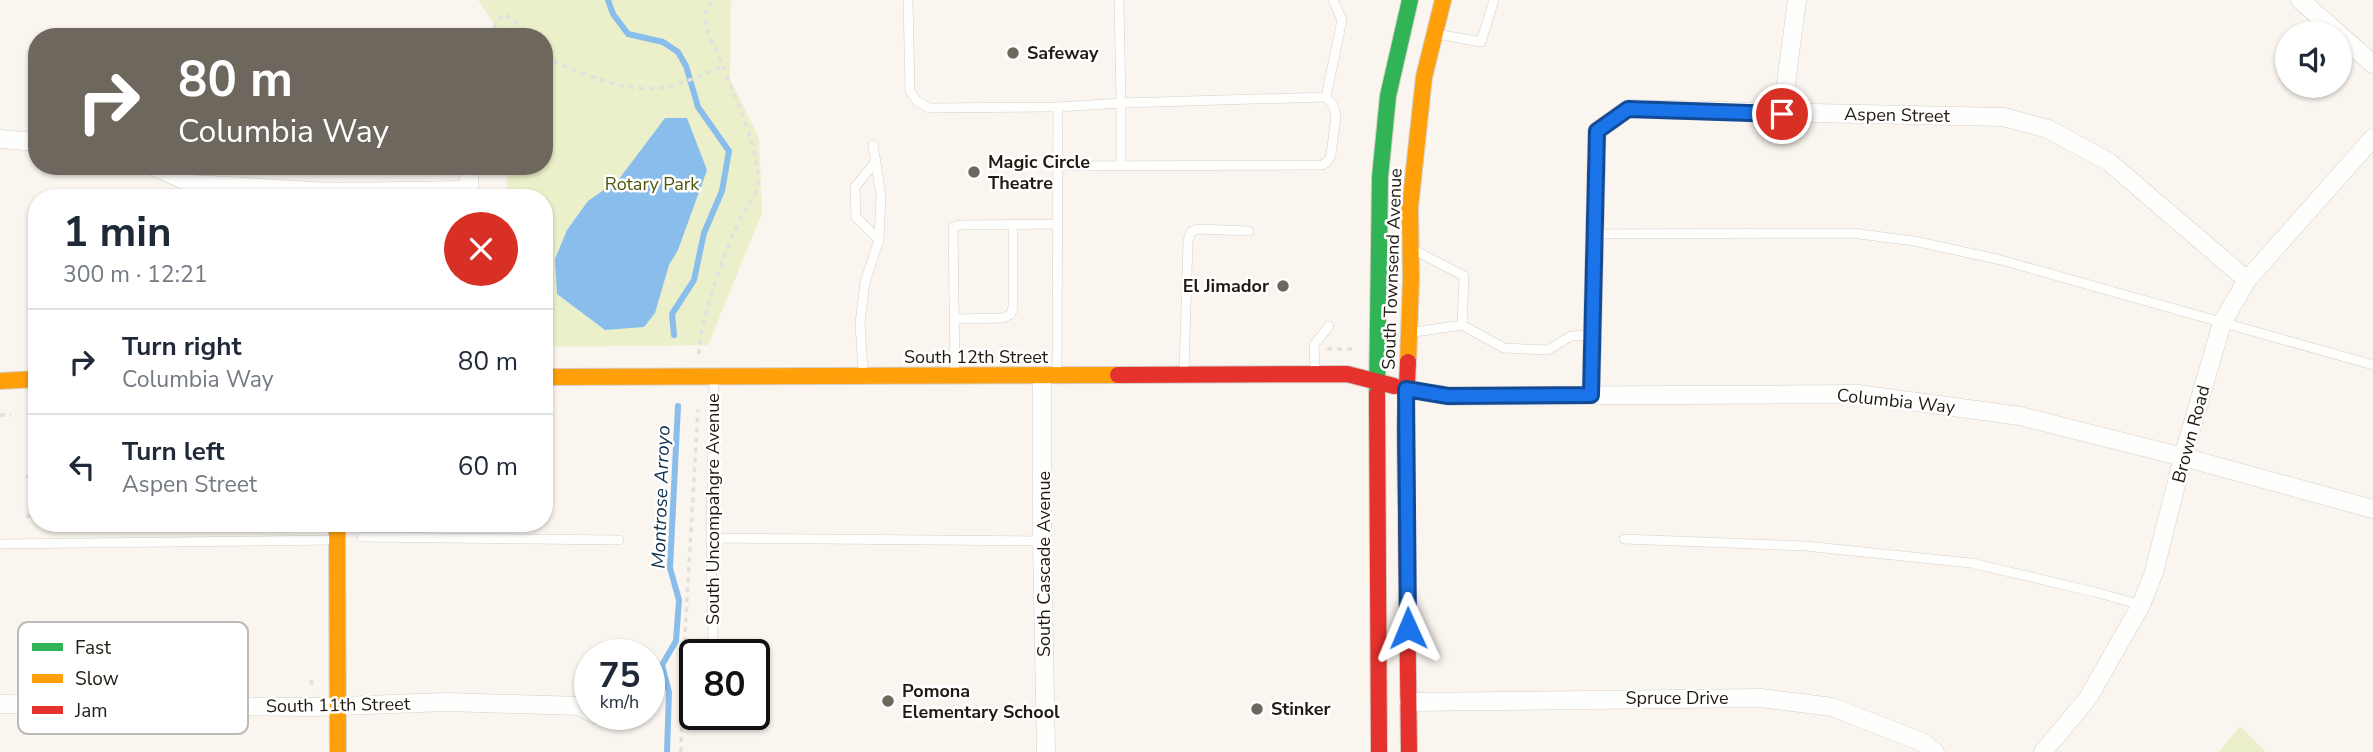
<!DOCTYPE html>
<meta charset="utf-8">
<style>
:root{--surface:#fff;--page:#f6f6f7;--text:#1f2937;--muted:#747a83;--line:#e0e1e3}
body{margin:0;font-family:"Nunito Sans",sans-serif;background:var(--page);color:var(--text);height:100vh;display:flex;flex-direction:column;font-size:26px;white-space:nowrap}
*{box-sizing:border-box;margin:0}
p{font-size:23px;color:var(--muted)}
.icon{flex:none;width:38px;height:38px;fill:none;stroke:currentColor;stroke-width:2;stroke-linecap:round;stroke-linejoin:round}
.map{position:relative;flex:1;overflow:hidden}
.panel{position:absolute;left:28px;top:189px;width:525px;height:343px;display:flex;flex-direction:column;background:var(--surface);border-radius:28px;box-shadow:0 2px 5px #0004}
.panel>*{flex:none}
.top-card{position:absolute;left:28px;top:28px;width:525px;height:147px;border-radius:28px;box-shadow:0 2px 5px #0004;background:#6d675e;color:#fff;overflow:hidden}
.buttons{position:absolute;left:2275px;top:21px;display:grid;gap:14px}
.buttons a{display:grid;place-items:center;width:77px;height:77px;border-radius:50%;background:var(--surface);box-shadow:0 2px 5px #0004;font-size:35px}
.speed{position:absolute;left:574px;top:639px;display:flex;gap:14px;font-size:35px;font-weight:700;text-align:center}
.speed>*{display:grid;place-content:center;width:91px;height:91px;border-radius:50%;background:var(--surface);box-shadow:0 2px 5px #0004;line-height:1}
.speed small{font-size:18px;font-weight:400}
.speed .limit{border:4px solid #111;border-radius:10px;background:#fff;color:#111}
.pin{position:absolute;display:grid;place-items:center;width:60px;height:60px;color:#fff;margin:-30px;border:4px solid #fff;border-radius:50%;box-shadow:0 2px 7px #0007}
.me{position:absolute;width:77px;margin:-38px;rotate:359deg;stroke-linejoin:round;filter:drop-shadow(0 0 5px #0008)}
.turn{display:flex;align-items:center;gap:24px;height:147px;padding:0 35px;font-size:32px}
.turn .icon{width:91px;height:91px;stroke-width:2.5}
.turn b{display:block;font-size:49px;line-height:60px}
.round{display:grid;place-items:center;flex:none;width:74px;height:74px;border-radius:37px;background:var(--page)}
.headline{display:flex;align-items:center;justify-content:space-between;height:119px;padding:0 35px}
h1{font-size:42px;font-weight:700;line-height:52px}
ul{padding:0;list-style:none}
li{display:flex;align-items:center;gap:21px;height:105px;padding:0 35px;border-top:2px solid var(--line)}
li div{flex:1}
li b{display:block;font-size:26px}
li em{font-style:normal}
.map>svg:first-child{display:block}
.green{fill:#ecf0ca}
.water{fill:#89beec}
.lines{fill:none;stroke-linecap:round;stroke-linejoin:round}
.stream{stroke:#89beec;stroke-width:6}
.lane-casing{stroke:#d5cfc8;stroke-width:10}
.street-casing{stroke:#d5cfc8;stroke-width:19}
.fast-casing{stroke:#d5cfc8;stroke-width:18}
.slow-casing{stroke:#d5cfc8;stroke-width:18}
.jam-casing{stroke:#d5cfc8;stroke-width:18}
.path{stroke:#e2e1df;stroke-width:3.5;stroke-dasharray:5 5;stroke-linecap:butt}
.lane{stroke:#fefefd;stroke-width:9}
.street{stroke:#fefefd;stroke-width:18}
.fast{stroke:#30b455;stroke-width:16}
.slow{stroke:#ff9f0a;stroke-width:16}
.jam{stroke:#e5322d;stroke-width:16}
.route-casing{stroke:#114b97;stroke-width:18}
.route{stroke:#1a73e8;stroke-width:12}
.poi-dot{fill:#6d675e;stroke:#fff;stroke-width:2.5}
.labels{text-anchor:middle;stroke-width:5;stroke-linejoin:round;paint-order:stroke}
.poi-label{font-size:18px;font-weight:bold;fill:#211a10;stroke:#fff;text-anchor:start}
.street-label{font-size:18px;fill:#211a10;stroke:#fff}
.park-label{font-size:18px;fill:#4d5607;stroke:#fff}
.water-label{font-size:19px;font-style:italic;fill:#10314d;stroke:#fff}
.key{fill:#fff;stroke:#bcbab7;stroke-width:2}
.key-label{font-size:19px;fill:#211a10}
</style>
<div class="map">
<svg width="2373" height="752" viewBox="0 0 2373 752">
<rect width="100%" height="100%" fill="#faf5ef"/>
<g class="green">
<path d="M 478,0 L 731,0 L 730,79 L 759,138 L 762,213 L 708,345 L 544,347 L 544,198 L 507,198 L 507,166 L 544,166 L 544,37 L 503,37 Z"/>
<path d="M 2240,726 L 2265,751 L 2264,752 L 2219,752 Z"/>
</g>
<path class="water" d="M 665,118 L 687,118 L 707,170 L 678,250 L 669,265 L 655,313 L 644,327 L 605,330 L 557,294 L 555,259 L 567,230 L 588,201 L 619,179 Z"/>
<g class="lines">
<g class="stream">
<path d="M 608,0 L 613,14 L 628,34 L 663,42 L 678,52 L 686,66 L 698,107 L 729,151 L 722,191 L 704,233 L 694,280 L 672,314 L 674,335"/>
<path d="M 667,752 L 669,692 L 662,665 L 676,641 L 679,600 L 670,568 L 678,406"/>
</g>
<g class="lane-casing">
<g id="lane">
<path d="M 908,0 L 910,91 L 917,101 L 929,108 L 1058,107 L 1121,103 L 1121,165"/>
<path d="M 1119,0 L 1121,103 L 1326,97 L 1342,20 L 1333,0"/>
<path d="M 1442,35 L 1481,42 L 1494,0"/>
<path d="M 876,161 L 855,187 L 856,217 L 879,240"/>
<path d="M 1058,166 L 1322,165 L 1328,161 L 1331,155 L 1336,116 L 1333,105 L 1326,97"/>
<path d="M 1595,234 L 1852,233 L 1914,241 L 2001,260 L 2373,365"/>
<path d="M 955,319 L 1003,318 L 1011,314 L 1013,307 L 1013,226"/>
<path d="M 1462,325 L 1504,348 L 1548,350 L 1571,336 L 1594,335"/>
<path d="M 1415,332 L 1462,325 L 1464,276 L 1416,251"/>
<path d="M 1184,371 L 1188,241 L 1191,232 L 1197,229 L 1249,231"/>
<path d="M 1315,371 L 1314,345 L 1329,326"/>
<path d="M 863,372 L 860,323 L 865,282 L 879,240 L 881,196 L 873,145"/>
<path d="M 955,372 L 953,227 L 960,225 L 1058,224"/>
<path d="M 1057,374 L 1058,107"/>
<path d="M 362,537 L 619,540"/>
<path d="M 711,538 L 1042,541"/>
<path d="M 1624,539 L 1805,546 L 1971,563 L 2095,592 L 2141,605"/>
<path d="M 0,544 L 336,540"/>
<path d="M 713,642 L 711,538 L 714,379"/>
</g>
</g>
<g class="street-casing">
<g id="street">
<path d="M 2300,0 L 2338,33"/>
<path d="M 2340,35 L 2373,64"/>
<path d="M 1782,114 L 1797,0"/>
<path d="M 0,139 L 37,142"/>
<path d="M 153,166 L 193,184 L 332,192 L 469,190 L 469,198"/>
<path d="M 469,190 L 469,166"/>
<path d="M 1042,376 L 1042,541 L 1046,752"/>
<path d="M 1406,389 L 1448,396 L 1858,394 L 2020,416 L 2183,457 L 2373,509"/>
<path d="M 1591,395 L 1597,131 L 1628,109 L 2004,117 L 2048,129 L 2109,162 L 2247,280"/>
<path d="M 1408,702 L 1761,698 L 1832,707 L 1922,742 L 1935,752"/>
<path d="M 0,704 L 314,707 L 446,702 L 580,706 L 590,712"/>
<path d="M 594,714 L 624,715"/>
<path d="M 2043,752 L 2088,698 L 2141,605 L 2154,572 L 2183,457 L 2222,323 L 2247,280 L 2373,138"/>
</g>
</g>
<g class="fast-casing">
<path id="fast" d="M 1377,395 L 1380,177 L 1388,96 L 1410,0"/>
</g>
<g class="slow-casing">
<g id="slow">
<path d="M 1408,362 L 1411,280 L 1410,207 L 1424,77 L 1443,0"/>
<path d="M 544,377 L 1118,375"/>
<path d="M 0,381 L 37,379"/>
<path d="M 337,523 L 338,752"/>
</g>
</g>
<g class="jam-casing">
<g id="jam">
<path d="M 1408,362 L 1405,428 L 1409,752"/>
<path d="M 1118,375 L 1347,374 L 1394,386"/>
<path d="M 1377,395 L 1379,752"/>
</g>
</g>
<g class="path">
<path d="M 490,37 L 497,21 L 505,14 L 521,26 L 526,37"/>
<path d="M 544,58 C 583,72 628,97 671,86 C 688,82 705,73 722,66"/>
<path d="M 1327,349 L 1354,349"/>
<path d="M 699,354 C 699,321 725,250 740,220 C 746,207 757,196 758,181 C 759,142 722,66 706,28 L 705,14 L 712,0"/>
<path d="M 0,415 L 11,415"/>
<path d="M 26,477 L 37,476"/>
<path d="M 26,516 L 37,516"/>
<path d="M 311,680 L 313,690"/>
<path d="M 681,752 L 682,686 L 698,410"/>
</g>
<use href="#lane" class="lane"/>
<use href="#street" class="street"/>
<use href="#fast" class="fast"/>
<use href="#slow" class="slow"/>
<use href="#jam" class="jam"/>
</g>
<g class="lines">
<g class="route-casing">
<path id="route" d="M 1408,628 L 1406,389 L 1448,396 L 1591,395 L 1597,131 L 1628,109 L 1782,114"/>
</g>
<use href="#route" class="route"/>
</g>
<g class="poi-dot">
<circle cx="1013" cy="53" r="7"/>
<circle cx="974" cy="172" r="7"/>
<circle cx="1283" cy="286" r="7"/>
<circle cx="888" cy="701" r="7"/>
<circle cx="1257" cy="709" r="7"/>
</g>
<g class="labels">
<g class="poi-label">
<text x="1027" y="59">Safeway</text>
<text x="988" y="168">Magic Circle<tspan x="988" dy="21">Theatre</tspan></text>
<text x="1269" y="292" text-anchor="end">El Jimador</text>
<text x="902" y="697">Pomona<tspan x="902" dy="21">Elementary School</tspan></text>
<text x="1271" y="715">Stinker</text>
</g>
<g class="street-label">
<text transform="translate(1897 115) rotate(1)" y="6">Aspen Street</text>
<text transform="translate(1392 269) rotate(-88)" y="6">South Townsend Avenue</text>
<text x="976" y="363">South 12th Street</text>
<text transform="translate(1896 401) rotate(6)" y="6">Columbia Way</text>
<text transform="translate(2191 434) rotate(-75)" y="6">Brown Road</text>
<text transform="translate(713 509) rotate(-90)" y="6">South Uncompahgre Avenue</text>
<text transform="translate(1044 564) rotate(-90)" y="6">South Cascade Avenue</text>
<text x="1677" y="704">Spruce Drive</text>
<text transform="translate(338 705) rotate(-1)" y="6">South 11th Street</text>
</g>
<g class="park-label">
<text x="652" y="190">Rotary Park</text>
</g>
<g class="water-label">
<text transform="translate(660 497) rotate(-88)" y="7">Montrose Arroyo</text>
</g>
</g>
<rect x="18" y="622" width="230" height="112" rx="10" class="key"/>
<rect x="32" y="643" width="31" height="8" fill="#30b455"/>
<rect x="32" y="674" width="31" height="9" fill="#ff9f0a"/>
<rect x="32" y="706" width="31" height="8" fill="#e5322d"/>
<g class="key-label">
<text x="75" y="654">Fast</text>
<text x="75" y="685">Slow</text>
<text x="75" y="717">Jam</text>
</g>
</svg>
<div class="buttons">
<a><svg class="icon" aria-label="sound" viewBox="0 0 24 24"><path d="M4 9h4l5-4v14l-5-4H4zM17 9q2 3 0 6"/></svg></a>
</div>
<div class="speed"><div>75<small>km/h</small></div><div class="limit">80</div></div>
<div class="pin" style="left:1782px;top:114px;background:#d93025"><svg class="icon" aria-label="arrive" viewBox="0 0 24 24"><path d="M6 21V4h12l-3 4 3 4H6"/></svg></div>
<svg class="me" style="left:1408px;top:628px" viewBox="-20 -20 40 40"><path d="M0-17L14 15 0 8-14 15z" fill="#1a73e8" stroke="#fff" stroke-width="4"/></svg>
<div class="top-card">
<div class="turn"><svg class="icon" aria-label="right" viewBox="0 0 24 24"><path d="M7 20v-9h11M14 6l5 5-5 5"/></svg><div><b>80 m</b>Columbia Way</div></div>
</div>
<section class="panel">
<div class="headline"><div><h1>1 min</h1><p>300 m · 12:21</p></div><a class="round" style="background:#d93025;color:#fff"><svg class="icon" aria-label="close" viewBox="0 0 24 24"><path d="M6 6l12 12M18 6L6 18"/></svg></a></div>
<ul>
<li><svg class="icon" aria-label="right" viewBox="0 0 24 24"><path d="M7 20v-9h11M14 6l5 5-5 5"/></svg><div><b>Turn right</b><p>Columbia Way</p></div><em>80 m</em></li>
<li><svg class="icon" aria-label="left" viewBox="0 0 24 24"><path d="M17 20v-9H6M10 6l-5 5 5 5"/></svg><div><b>Turn left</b><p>Aspen Street</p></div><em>60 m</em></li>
</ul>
</section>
</div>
